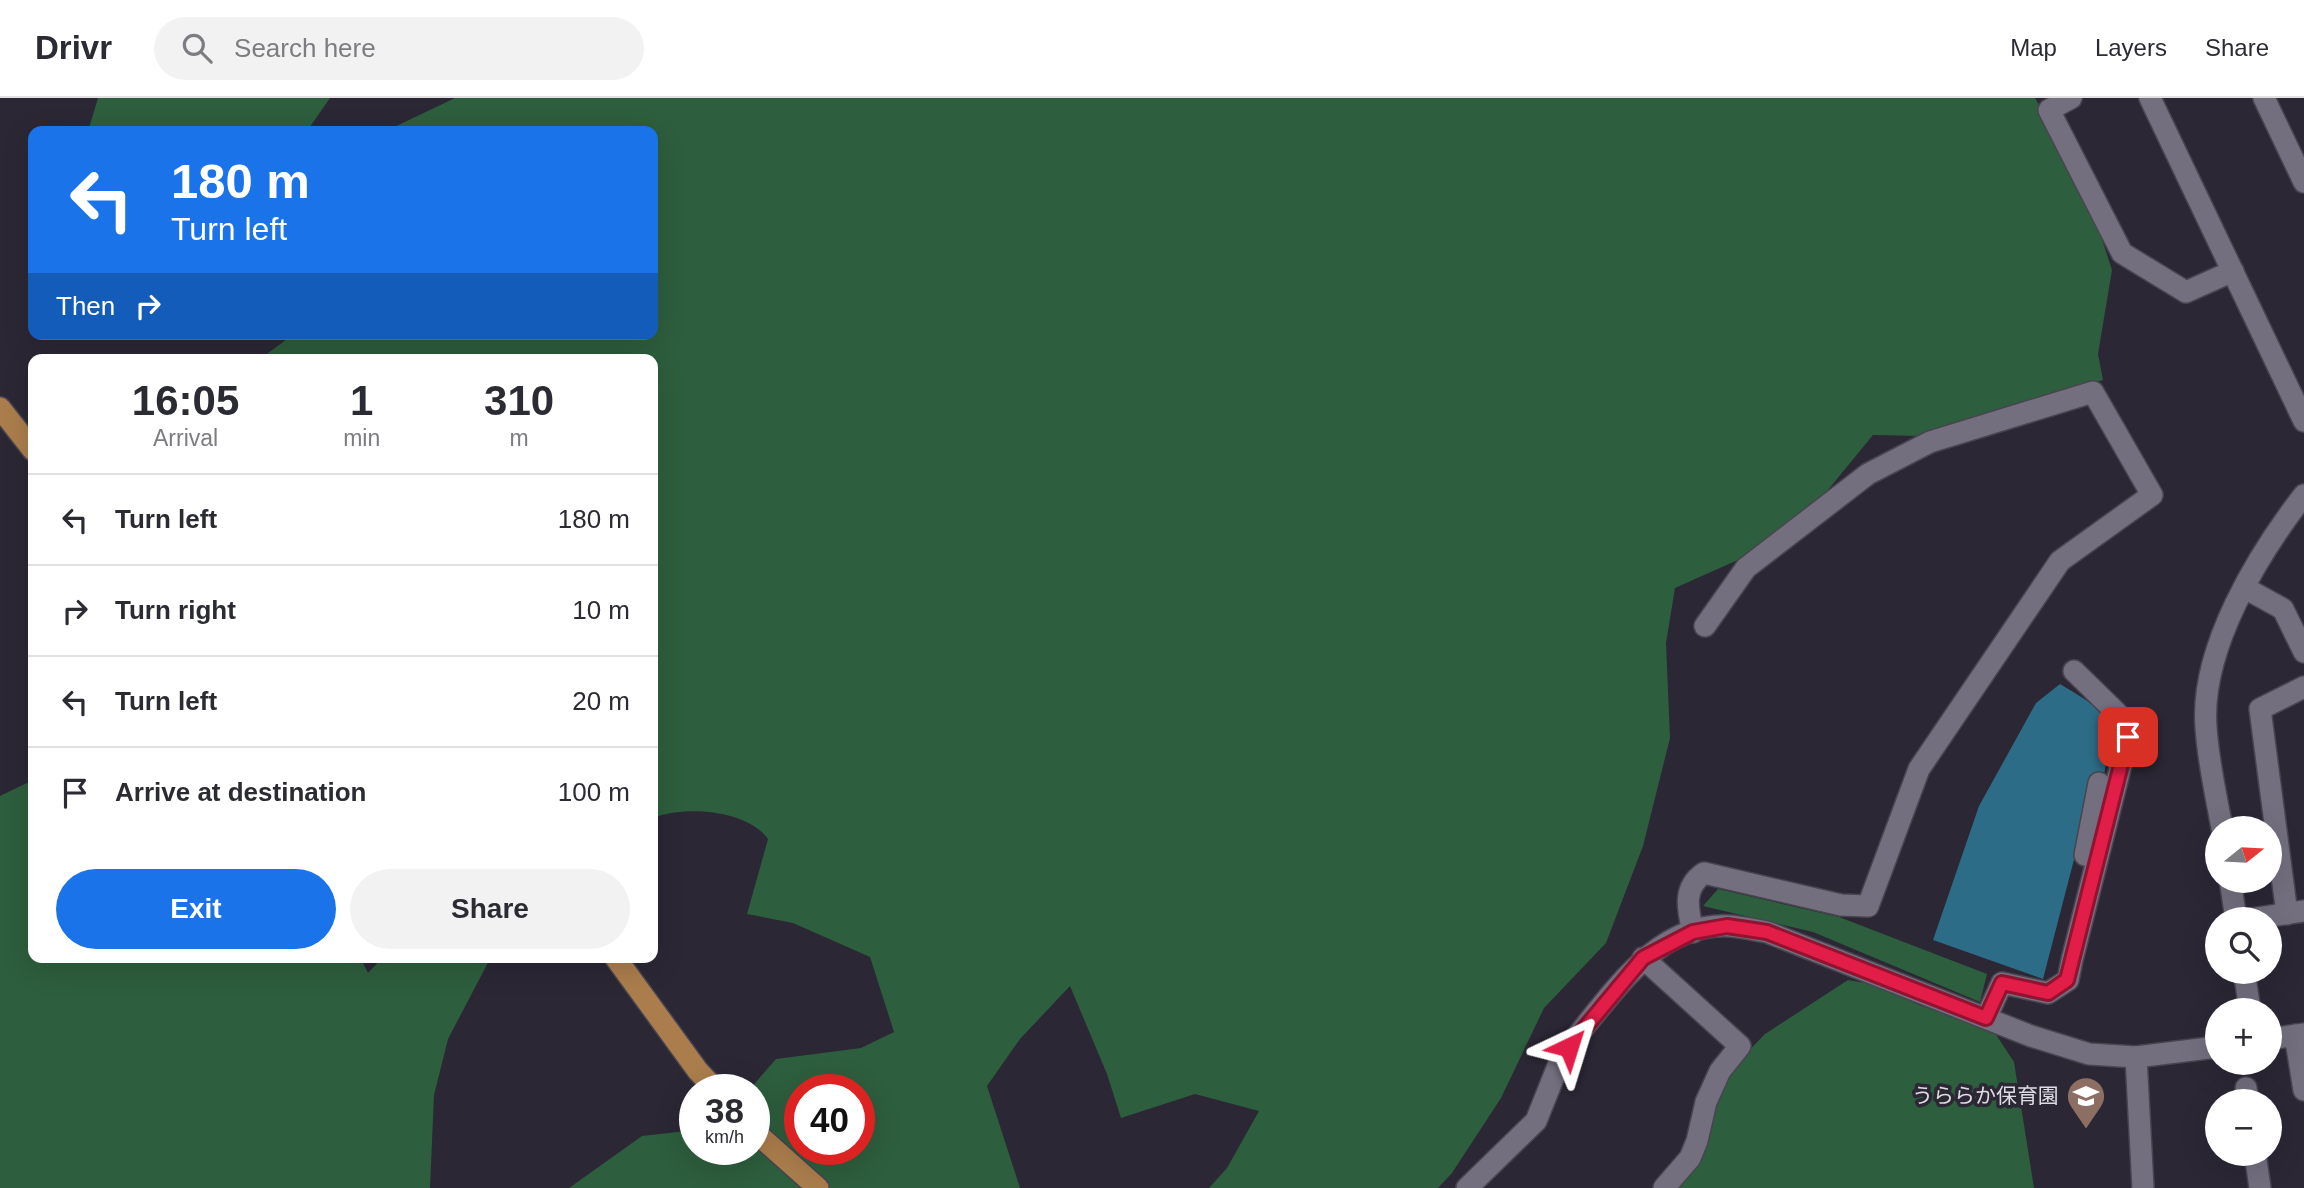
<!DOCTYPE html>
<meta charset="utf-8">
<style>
:root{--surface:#fff;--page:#f2f2f3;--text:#2b2b33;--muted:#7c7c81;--line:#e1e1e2;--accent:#1a73e8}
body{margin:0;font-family:Helvetica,"Noto Sans JP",sans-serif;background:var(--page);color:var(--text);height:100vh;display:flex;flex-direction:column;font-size:26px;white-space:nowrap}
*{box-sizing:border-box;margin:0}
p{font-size:23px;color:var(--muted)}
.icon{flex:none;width:38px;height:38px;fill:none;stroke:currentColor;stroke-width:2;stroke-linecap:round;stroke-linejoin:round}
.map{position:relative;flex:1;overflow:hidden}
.sheet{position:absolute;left:28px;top:256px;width:630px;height:609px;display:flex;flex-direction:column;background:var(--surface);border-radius:14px;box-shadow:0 7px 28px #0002}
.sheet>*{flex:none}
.hud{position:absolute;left:28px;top:28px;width:630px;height:214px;border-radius:14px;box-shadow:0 7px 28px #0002;background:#1a73e8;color:#fff;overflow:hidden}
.needle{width:46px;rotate:72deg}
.controls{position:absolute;left:2205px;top:718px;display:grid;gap:14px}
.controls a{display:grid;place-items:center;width:77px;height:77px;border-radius:50%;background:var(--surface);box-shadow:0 7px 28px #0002;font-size:35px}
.speed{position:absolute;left:679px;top:976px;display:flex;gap:14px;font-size:35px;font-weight:700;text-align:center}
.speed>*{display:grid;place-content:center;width:91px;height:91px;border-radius:50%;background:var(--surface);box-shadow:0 7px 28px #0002;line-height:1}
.speed small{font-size:18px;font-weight:400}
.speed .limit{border:10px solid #d22;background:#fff;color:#111}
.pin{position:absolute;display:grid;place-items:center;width:60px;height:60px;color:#fff;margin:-30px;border-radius:14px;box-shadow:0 4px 10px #0006}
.me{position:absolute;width:77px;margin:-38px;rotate:41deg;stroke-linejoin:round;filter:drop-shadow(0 0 5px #0008)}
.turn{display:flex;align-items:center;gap:24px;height:147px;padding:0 28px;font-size:32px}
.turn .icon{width:91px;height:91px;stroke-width:2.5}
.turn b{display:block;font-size:49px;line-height:60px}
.then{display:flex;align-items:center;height:66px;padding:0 28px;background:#0003;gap:14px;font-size:26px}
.eta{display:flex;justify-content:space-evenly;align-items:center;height:119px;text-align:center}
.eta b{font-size:42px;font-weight:600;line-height:49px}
.button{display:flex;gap:14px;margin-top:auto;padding:14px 28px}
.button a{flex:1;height:80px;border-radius:42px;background:var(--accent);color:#fff;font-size:28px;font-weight:600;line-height:80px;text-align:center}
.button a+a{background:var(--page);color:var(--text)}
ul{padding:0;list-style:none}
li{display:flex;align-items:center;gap:21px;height:91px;padding:0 28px;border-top:2px solid var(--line)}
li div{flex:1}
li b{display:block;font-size:26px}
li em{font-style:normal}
header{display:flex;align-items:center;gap:42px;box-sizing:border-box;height:98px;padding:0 35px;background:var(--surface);border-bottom:2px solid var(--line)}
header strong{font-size:33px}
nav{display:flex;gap:38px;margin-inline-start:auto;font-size:24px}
.search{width:490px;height:63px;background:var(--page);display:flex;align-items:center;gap:18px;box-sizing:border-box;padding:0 24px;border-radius:38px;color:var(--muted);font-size:26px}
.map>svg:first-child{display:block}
.forest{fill:#2d5e3d;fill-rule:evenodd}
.water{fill:#2d6c86}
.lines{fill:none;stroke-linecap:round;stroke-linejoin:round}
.minor-casing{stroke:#484550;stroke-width:24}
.major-casing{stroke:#484550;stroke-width:24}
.minor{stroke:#736f7f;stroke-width:21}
.major{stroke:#ab7d4c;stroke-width:21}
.route-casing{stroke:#92132f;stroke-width:18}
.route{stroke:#e11d48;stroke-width:12}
.labels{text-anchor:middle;stroke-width:7;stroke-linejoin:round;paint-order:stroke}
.poi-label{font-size:21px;fill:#dddbe4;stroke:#2b2735;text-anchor:end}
</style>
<header>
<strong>Drivr</strong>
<div class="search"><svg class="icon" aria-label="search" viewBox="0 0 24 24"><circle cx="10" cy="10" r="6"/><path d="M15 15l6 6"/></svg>Search here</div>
<nav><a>Map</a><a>Layers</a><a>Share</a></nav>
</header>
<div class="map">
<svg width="2304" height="1090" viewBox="0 0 2304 1090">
<rect width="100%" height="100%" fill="#2b2735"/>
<g class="forest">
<path d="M 98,0 L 330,0 L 307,33 L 88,33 Z"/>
<path d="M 455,0 L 2035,0 L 2081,77 L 2112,172 L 2098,256 L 2103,282 L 1920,338 L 1873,337 L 1823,398 L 1749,457 L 1675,490 L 1666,545 L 1670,640 L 1643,748 L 1606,845 L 1544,910 L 1501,1000 L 1452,1075 L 1438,1090 L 1209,1090 L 1227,1070 L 1259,1013 L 1195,996 L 1121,1020 L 1107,976 L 1070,888 L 1020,941 L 987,988 L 1020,1090 L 569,1090 L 642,1038 L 695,1032 L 695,1052 L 754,1052 L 754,992 L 749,992 L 776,961 L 861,950 L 894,934 L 870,859 L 793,825 L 747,816 L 768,741 C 748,712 684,707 653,720 L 653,261 L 260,261 L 294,236 L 653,236 L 653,33 L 386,33 ZM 800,992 L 859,992 L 859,1052 L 800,1052 Z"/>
<path d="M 33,682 L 33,859 L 360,859 L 368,875 L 383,859 L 491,859 L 448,941 L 434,997 L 430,1090 L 0,1090 L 0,698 Z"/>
<path d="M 1718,791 L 1839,819 L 1987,876 L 1980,904 L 1813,834 L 1703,808 Z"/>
<path d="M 1848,882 L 1876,887 L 1919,907 L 1993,932 L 2014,964 L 2034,1090 L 1678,1090 L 1726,976 L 1765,936 Z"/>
</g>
<path class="water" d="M 2060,586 C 2110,616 2115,618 2104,677 L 2096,677 L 2043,881 L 1933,842 L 1979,708 L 2036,605 Z"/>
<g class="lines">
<g class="minor-casing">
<g id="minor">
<path d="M 2071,0 L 2049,12 L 2122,155 L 2186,194 L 2233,173"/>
<path d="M 2150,0 L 2304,323"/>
<path d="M 2264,0 L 2304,84"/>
<path d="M 2245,490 L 2283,511 L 2304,554"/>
<path d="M 2222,730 C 2216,697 2208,663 2206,629 C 2200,551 2258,456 2304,397"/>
<path d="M 2085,757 L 2099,685"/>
<path d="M 2230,782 L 2236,821"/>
<path d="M 2287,816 L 2260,611 L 2304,589"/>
<path d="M 2251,821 L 2304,813"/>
<path d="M 1693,834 C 1688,812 1682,790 1704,775 L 1841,807 L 1868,808 L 1919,671 L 2060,463 L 2152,397 L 2093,294 L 1930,344 L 1868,376 L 1746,470 L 1705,528"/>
<path d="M 1643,860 L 1740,948 L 1720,973 L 1706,1004 L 1697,1043 L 1690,1060 L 1664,1090"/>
<path d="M 2244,873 L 2250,912"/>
<path d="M 1986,920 L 2002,885 L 2048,895 L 2068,882 L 2072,862 L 2128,639 L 2117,615 L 2074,573"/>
<path d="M 2295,937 L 2304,992"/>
<path d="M 2270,941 L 2304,936"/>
<path d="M 2136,959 L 2143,1090"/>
<path d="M 2246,990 L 2248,1003"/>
<path d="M 2255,1055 L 2260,1090"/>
<path d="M 1467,1090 L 1536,1023 L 1560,963 L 1568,949 C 1610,900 1656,823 1730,828 C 1742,829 1755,832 1767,834 L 2031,938 L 2089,956 L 2136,959 L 2217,949"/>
</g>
</g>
<g class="major-casing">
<g id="major">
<path d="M 0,310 L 33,352"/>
<path d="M 615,859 L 698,973 L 716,992"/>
<path d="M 754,1033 L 818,1090"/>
</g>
</g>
<use href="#minor" class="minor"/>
<use href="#major" class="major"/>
</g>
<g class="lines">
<g class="route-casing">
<path id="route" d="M 1569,949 L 1643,860 L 1693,834 L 1727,828 L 1767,834 L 1986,920 L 2002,885 L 2048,895 L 2067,882 L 2128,639"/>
</g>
<use href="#route" class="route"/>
</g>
<defs>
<g id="school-pin" transform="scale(2.0125)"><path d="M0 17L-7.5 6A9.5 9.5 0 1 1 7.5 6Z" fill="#8d6e63" stroke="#2b2735"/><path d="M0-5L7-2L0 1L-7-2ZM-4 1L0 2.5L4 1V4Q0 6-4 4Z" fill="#fff"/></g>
</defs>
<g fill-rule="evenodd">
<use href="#school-pin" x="2086" y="998"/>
</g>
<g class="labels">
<g class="poi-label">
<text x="2059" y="1005">うららか保育園</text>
</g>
</g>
</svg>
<div class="controls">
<a><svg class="needle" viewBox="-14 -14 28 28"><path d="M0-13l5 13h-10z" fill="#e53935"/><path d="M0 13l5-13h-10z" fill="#7c7c81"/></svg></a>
<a><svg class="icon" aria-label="search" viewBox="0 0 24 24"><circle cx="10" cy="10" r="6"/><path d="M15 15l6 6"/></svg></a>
<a>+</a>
<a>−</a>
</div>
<div class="speed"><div>38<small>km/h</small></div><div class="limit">40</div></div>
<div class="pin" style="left:2128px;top:639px;background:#d93025"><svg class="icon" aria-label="arrive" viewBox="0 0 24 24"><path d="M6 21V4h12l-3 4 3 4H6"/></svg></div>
<svg class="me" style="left:1569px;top:949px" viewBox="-20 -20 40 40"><path d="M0-17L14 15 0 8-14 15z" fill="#e11d48" stroke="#fff" stroke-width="4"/></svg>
<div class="hud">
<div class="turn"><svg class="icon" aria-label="left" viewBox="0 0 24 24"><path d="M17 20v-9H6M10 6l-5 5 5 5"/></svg><div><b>180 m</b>Turn left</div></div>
<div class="then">Then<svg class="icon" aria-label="right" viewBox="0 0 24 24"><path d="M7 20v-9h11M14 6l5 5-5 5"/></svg></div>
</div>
<section class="sheet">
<div class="eta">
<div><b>16:05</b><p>Arrival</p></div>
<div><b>1</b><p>min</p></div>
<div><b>310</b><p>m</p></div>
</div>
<ul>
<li><svg class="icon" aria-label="left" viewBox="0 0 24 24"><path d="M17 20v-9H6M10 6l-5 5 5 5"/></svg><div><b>Turn left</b></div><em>180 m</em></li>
<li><svg class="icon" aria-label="right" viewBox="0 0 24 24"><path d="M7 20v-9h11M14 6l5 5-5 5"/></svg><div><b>Turn right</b></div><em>10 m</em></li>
<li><svg class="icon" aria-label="left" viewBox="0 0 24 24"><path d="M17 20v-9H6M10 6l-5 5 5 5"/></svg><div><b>Turn left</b></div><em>20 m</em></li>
<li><svg class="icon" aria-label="arrive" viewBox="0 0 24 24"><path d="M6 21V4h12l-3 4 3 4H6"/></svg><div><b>Arrive at destination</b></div><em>100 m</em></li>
</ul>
<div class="button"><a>Exit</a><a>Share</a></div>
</section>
</div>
